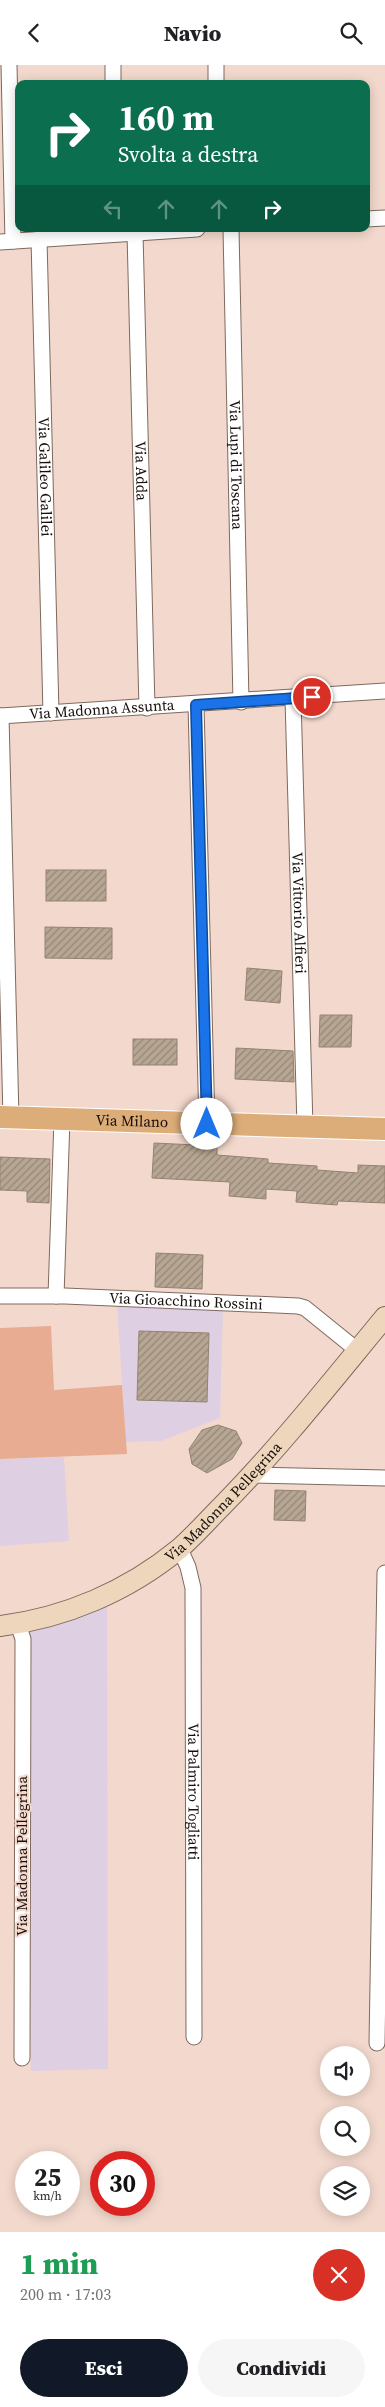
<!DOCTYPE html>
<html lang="it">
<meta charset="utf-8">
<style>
:root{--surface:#fff;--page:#f6f6f6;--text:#202124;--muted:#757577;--accent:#111827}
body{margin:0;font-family:"Source Serif 4",serif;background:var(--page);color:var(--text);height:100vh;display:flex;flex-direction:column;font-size:19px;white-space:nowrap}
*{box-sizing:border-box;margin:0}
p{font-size:16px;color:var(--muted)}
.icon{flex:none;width:28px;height:28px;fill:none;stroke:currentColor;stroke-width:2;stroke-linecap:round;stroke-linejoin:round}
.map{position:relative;height:2167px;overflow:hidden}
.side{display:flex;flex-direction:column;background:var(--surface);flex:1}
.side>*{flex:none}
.banner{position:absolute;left:15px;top:15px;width:355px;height:152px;border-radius:10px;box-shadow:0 2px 12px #0003;background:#0b6e4f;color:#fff;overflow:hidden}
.controls{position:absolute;left:320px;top:1981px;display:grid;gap:10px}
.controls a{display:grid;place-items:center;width:50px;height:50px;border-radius:50%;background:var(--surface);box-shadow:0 2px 12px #0003;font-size:25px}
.speed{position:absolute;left:15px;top:2086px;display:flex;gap:10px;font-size:25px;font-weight:700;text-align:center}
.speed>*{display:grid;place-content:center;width:65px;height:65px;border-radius:50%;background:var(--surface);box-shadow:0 2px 12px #0003;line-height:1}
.speed small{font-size:12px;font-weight:400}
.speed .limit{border:8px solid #d22;background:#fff;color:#111}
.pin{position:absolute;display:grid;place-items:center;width:42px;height:42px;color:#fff;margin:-21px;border:2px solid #fff;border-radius:50%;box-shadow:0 1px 5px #0007}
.me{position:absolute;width:55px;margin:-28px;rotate:0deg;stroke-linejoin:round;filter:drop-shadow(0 0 4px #0008)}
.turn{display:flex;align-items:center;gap:18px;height:105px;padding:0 20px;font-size:22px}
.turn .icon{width:65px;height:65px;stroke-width:2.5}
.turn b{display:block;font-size:35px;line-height:42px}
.lanes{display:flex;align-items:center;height:48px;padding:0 20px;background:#0003;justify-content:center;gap:25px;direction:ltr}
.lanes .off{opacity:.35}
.round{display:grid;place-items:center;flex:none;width:52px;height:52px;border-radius:26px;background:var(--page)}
.head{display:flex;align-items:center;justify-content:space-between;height:85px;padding:0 20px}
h1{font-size:30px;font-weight:800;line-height:38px;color:#1e9e55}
.cta{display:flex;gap:10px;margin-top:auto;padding:10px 20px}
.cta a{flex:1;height:58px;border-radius:30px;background:var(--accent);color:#fff;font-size:20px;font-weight:800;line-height:58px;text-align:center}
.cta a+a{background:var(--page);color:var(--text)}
header{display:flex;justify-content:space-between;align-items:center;height:65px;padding:0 20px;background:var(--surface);font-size:22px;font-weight:800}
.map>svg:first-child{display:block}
.industrial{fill:#decfe2}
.green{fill:#e7ac92}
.building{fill:url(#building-hatch);stroke:#938370}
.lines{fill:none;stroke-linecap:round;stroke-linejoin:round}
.street-casing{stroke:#7f695e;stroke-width:17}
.secondary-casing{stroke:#7f695e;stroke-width:22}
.primary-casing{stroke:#fff;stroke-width:24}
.street{stroke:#fff;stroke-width:15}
.secondary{stroke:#edd6bc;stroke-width:20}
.primary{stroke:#dcad79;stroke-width:22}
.route-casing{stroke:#114b97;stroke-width:12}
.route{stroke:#1a73e8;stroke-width:9}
.labels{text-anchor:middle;stroke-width:4;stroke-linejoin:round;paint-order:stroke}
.street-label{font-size:15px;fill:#170e0a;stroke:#f3d9cd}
</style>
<header><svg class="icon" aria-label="back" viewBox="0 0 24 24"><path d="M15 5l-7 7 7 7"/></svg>Navio<svg class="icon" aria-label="search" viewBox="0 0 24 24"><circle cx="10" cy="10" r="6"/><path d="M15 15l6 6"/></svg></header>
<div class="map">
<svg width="385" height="2167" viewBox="0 0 385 2167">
<defs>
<pattern id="building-hatch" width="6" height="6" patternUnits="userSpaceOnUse" patternTransform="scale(1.25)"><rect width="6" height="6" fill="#b7a693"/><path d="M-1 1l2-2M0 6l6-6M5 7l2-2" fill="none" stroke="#948676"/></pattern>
</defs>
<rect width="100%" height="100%" fill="#f3d9cd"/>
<g class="industrial">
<path d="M 117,1240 L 223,1245 L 220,1353 L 161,1376 L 126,1377 Z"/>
<path d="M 64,1392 L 69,1476 L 0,1481 L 0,1394 Z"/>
<path d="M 107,1537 L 108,2004 L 31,2006 L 27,1575 L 24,1562 Z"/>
</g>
<path class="green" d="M 51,1261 L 54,1325 L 122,1320 L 127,1389 L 0,1394 L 0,1263 Z"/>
<g class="building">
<rect x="46" y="805" width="60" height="31"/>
<path d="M 45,862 L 112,863 L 112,894 L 45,893 Z"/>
<path d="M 247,903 L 282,906 L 280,938 L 245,935 Z"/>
<path d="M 320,950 L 352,950 L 351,982 L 319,982 Z"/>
<rect x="133" y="974" width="44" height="26"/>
<path d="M 236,983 L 293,986 L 294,1017 L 235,1014 Z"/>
<path d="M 154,1078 L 217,1081 L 217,1090 L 268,1094 L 268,1098 L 317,1101 L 317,1105 L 358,1108 L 358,1100 L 385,1101 L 385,1138 L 338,1136 L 337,1140 L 296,1137 L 297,1126 L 266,1124 L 266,1134 L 229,1131 L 230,1117 L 152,1113 Z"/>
<path d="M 0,1092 L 50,1094 L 49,1138 L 27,1137 L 27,1126 L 0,1125 Z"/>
<path d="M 156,1188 L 203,1190 L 202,1224 L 155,1222 Z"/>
<path d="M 139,1266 L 209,1268 L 207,1337 L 137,1335 Z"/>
<path d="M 218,1360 L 236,1366 L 242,1378 L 232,1394 L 207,1408 L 192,1399 L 189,1384 L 202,1365 Z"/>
<path d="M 275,1425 L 306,1426 L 305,1456 L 274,1455 Z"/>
</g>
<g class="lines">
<g class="street-casing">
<g id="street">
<path d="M 9,0 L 13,176"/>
<path d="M 113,0 L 113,19"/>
<path d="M 216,0 L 216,19"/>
<path d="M 366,154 L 385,153"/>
<path id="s1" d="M 231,164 L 241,637"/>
<path id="s2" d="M 135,168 L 147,643"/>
<path id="s3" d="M 39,174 L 51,648"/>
<path d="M 0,177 L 197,164"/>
<path id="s4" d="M 293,633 L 305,1062"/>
<path d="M 196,640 L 207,1059"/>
<path id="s5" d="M 0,651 L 385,626"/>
<path d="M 1,651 L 11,1053"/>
<path id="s6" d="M 0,1231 L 65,1231 L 298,1241 L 305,1243 L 357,1285"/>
<path d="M 56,1231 L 62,1054"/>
<path d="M 252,1410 L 385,1413"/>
<path id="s7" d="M 180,1484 L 188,1502 L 193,1523 L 194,1972"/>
<path d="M 18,1559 L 23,1574 L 22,1993"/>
<path d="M 377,1978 L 385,1508"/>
</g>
</g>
<g class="secondary-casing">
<g id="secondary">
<path id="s8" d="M 0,1561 C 65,1553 128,1526 179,1484 C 194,1471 208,1455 222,1441 C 280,1382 332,1316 385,1252"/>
</g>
</g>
<g class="primary-casing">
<g id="primary">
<path id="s9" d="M 0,1052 L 385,1064"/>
</g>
</g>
<use href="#street" class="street"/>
<use href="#secondary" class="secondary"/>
<use href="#primary" class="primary"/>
</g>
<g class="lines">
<g class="route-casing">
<path id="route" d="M 207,1059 L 196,640 L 312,632"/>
</g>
<use href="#route" class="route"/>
</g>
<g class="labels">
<g class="street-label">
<text dy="5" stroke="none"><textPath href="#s1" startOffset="236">Via Lupi di Toscana</textPath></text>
<text dy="5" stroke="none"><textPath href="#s2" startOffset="238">Via Adda</textPath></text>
<text dy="5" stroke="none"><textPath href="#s3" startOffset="238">Via Galileo Galilei</textPath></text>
<text dy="5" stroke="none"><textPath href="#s5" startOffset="102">Via Madonna Assunta</textPath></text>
<text dy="5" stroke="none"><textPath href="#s4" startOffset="215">Via Vittorio Alfieri</textPath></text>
<text dy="5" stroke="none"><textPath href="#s9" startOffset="132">Via Milano</textPath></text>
<text dy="5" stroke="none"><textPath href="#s6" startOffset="186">Via Gioacchino Rossini</textPath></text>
<text dy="5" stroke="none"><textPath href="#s8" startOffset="262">Via Madonna Pellegrina</textPath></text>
<text dy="5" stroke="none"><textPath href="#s7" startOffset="245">Via Palmiro Togliatti</textPath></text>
<text transform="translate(22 1791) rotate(-90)" y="5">Via Madonna Pellegrina</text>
</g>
</g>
</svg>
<div class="controls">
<a><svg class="icon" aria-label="sound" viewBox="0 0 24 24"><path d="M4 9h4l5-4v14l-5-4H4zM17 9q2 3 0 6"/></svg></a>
<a><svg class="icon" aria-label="search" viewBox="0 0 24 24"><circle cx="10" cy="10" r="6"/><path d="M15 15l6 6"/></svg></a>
<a><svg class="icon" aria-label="layers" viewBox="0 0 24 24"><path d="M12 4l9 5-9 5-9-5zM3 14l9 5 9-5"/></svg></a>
</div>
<div class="speed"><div>25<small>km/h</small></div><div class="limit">30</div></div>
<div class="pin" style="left:312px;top:632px;background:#d93025"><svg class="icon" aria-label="arrive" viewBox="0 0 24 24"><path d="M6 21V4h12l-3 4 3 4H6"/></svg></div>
<svg class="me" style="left:207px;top:1059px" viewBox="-20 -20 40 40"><circle r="19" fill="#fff"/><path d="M0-13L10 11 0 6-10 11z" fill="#1a73e8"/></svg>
<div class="banner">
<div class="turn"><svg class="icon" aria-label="right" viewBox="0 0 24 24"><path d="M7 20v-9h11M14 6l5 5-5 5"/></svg><div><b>160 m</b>Svolta a destra</div></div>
<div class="lanes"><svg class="icon off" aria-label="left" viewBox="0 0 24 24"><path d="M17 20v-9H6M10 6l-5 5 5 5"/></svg><svg class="icon off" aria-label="ahead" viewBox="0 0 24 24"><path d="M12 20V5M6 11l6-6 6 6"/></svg><svg class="icon off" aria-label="ahead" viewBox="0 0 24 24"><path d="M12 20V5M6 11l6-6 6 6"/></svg><svg class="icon" aria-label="right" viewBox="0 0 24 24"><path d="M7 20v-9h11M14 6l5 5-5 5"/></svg></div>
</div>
</div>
<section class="side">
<div class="head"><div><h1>1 min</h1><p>200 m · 17:03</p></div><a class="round" style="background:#d93025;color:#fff"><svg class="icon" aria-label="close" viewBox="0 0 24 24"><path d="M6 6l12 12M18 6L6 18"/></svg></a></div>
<div class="cta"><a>Esci</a><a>Condividi</a></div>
</section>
